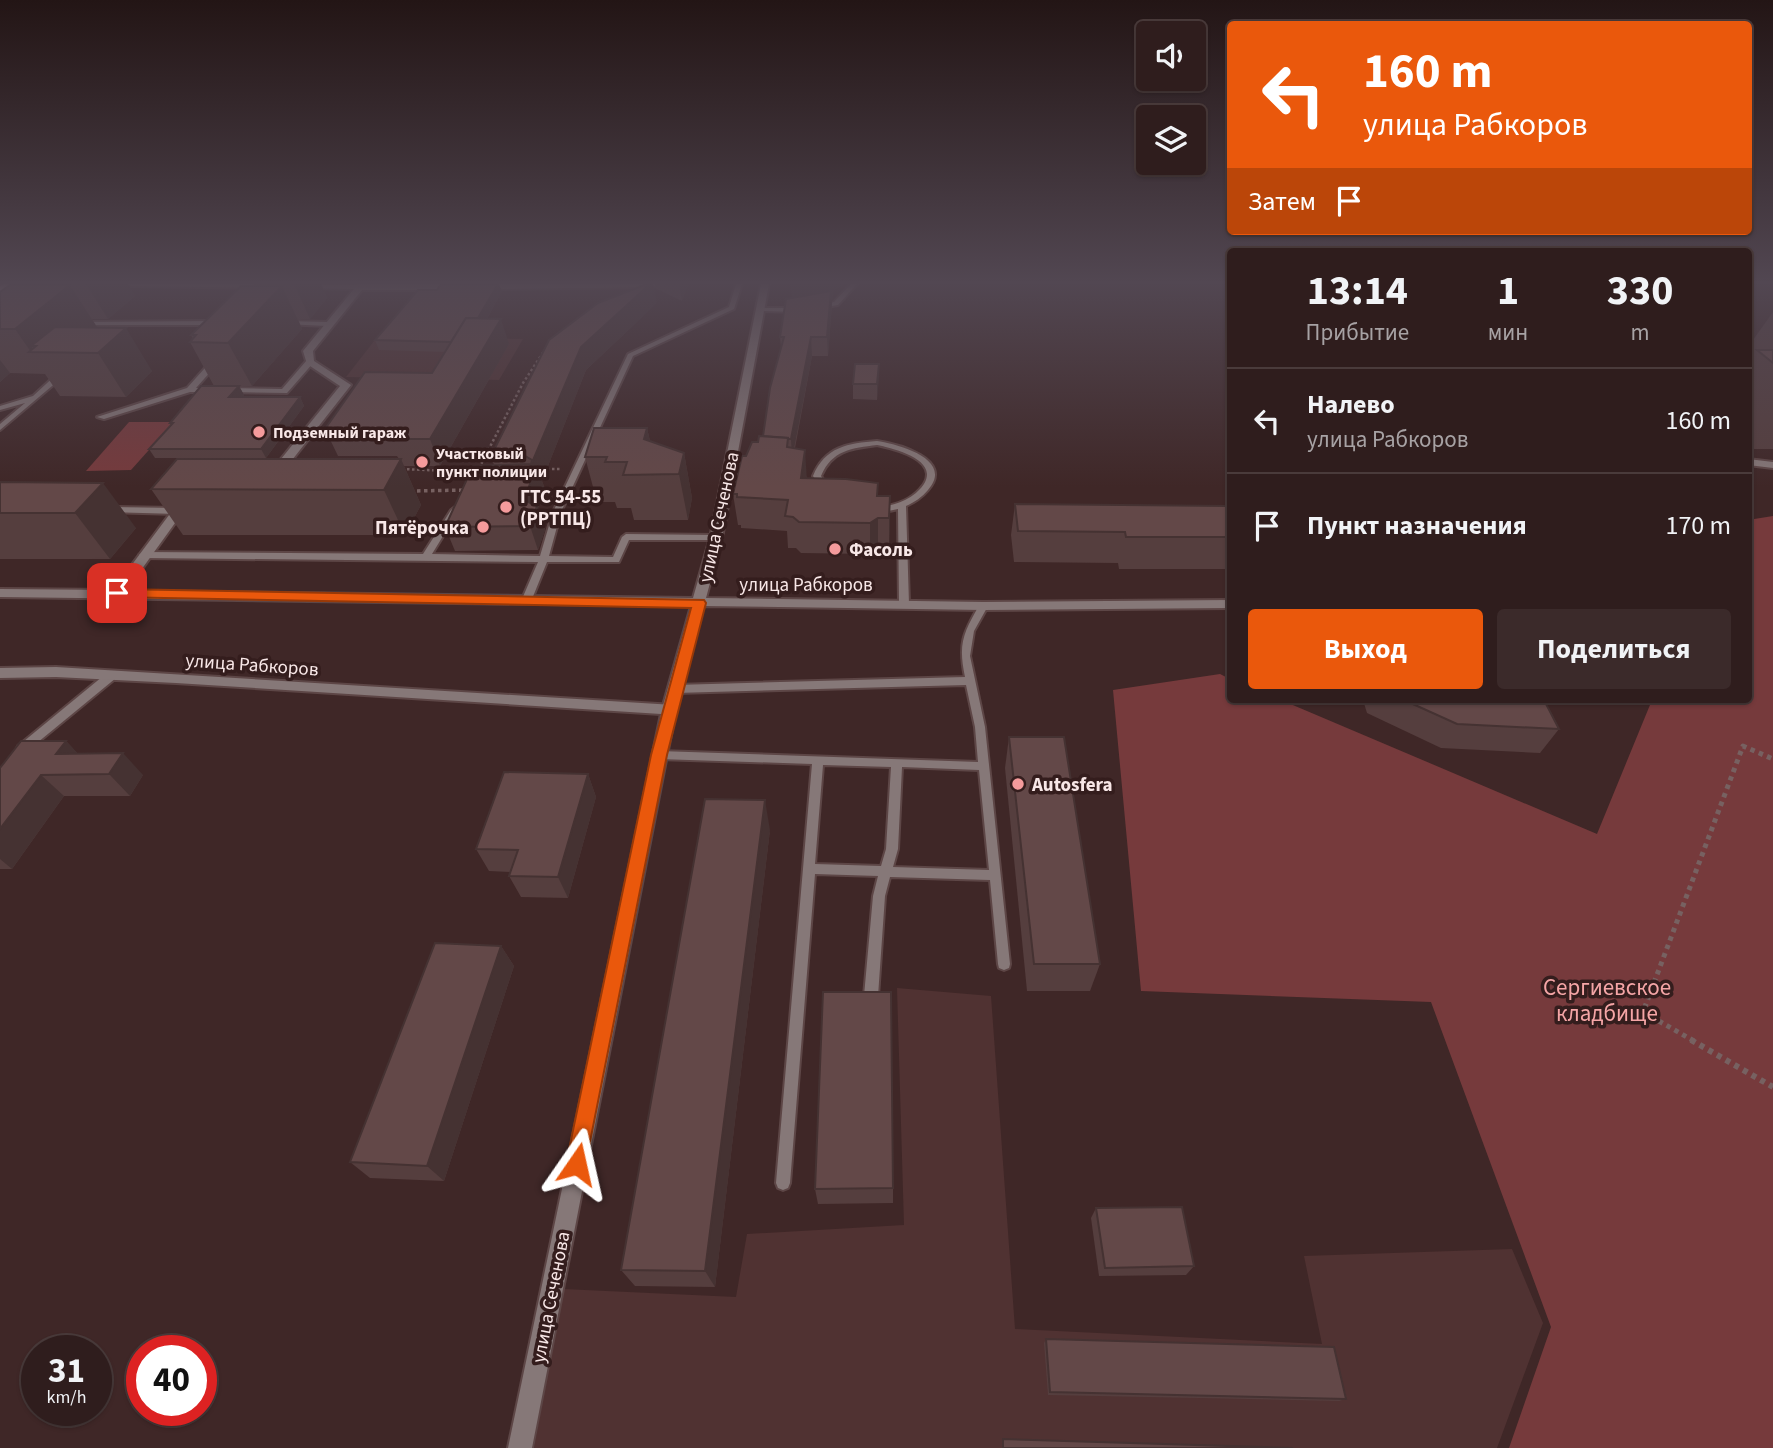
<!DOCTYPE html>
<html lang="ru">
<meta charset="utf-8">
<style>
:root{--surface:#2f1d1d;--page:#3b2a2a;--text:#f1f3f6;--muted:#a7a2a4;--line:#4a3b3b;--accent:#ea580c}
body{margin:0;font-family:"Source Sans 3",sans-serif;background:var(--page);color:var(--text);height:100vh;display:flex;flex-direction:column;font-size:26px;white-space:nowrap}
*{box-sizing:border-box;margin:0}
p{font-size:23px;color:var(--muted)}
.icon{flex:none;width:38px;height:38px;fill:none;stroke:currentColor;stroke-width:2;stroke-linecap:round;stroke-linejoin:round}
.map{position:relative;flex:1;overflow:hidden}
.side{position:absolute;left:1227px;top:248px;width:525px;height:455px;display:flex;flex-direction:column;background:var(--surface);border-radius:7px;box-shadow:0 2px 5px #0004,0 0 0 2px var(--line)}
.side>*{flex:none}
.guide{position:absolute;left:1227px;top:21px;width:525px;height:214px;border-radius:7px;box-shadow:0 2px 5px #0004,0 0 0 2px var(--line);background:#ea580c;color:#fff;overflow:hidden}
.tools{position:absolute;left:1136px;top:21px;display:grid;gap:14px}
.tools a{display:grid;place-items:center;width:70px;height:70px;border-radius:7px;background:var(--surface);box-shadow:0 2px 5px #0004,0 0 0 2px var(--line);font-size:35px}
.speed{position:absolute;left:21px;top:1335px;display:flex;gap:14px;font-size:35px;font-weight:700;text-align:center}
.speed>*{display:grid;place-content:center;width:91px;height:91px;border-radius:50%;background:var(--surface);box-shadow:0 2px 5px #0004,0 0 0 2px var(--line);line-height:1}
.speed small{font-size:18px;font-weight:400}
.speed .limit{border:10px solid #d22;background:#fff;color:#111}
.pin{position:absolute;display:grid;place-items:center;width:60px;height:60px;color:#fff;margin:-30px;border-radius:14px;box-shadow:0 4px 10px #0006}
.me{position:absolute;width:77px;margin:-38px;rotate:11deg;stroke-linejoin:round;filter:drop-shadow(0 0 5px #0008)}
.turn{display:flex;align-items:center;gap:24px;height:147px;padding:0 21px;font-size:32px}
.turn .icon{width:91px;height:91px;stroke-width:2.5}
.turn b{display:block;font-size:49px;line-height:60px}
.then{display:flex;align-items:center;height:66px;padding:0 21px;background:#0003;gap:14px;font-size:26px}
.eta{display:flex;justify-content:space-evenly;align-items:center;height:119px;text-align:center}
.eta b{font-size:42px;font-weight:700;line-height:49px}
.action{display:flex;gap:14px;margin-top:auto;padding:14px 21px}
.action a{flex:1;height:80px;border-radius:7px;background:var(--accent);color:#fff;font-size:28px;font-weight:700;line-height:80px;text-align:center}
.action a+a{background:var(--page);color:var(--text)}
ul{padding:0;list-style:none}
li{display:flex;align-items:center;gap:21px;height:105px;padding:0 21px;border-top:2px solid var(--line)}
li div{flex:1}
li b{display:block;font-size:26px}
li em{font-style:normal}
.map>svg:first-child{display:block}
.built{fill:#503232}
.green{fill:#763a3c}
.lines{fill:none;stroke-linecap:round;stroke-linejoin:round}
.service-casing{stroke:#5d4646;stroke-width:4}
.minor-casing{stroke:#5d4646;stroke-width:4}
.tertiary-casing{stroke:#5d4646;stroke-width:4}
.secondary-casing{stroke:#5d4646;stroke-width:4}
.path-far3{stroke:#776161;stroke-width:2.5;stroke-dasharray:2.5 2.5;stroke-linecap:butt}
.path-far2{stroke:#776161;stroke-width:3.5;stroke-dasharray:3.5 3.5;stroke-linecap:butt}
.path-far1{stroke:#776161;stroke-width:5;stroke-dasharray:4.5 4.5;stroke-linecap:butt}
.path{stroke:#776161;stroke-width:6;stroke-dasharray:5 5;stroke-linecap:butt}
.service{fill:#867878;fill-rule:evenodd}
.minor{fill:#867878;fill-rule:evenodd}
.tertiary{fill:#867878;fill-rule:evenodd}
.secondary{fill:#b8a2a2;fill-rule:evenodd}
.wall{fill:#553e3e}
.shaded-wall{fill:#453232}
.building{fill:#634848;stroke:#453232;stroke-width:2}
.route{fill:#ea580c;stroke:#983908;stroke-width:2}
.poi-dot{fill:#f59b9c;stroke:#341d1d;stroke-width:2.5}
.labels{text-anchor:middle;stroke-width:7;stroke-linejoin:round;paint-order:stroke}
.far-poi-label{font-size:16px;font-weight:bold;fill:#f8e7e7;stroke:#341d1d;text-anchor:start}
.poi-label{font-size:19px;font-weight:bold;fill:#f8e7e7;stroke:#341d1d;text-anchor:start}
.street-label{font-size:19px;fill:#f8e7e7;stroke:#341d1d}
.near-park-label{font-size:23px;fill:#f5a5a6;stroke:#341d1d}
</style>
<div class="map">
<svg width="1773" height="1448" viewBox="0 0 1773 1448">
<rect width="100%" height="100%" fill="#3f2727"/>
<g class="built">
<path d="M 378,336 L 523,339 L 499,380 L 346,377 Z"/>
<path d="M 897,988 L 991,996 L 1015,1329 L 1322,1344 L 1304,1256 L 1512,1249 L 1543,1323 L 1497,1448 L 534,1448 L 563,1289 L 736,1297 L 747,1234 L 904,1225 Z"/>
</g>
<g class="green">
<path d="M 129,422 L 174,422 L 131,470 L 86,471 Z"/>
<path d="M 1773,516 L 1773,1448 L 1509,1448 L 1551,1327 L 1431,1002 L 1141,991 L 1113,690 L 1220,674 L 1230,679 L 1230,700 L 1281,700 L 1597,834 L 1652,700 L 1748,700 L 1748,520 Z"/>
</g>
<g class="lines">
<g class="service-casing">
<g id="service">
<path d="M 128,284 L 269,284 L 272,286 L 269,288 L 131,286 Z"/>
<path d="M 736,284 L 742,284 L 734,309 L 633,356 L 561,512 L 549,556 L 613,557 L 622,537 L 626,534 L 716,535 L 719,536 L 719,540 L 629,540 L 619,562 L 547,562 L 532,599 L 527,602 L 522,599 L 538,562 L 143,558 L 139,555 L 143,552 L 423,554 L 451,510 L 455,507 L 459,510 L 432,554 L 540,556 L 553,512 L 628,354 L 729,307 Z"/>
<path d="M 851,284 L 857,284 L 838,305 L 819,308 L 819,306 L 834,302 Z"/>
<path d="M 310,285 L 359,285 L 362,287 L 359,289 L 308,288 L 308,286 Z"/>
<path d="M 762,308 L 798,308 L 801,310 L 798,312 L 760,311 L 760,309 Z"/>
<path d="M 285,321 L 328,322 L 331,324 L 328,326 L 283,324 L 283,322 Z"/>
<path d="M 82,322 L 217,321 L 220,323 L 217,325 L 80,325 L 79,324 Z"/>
<path d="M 213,359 L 220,361 L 196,388 L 212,388 L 216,390 L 215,392 L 190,392 L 104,419 L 97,417 L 187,388 Z"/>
<path d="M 307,360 L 314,362 L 287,393 L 228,392 L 224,390 L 228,388 L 282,389 Z"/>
<path d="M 58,373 L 65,375 L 0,430 L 0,424 L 25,403 L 0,410 L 0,406 L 33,396 Z"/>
<path d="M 877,441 C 897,444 955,459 928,490 C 922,497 915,502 906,506 L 909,604 L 904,607 L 899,604 L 898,509 C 863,518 831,508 813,476 C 825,447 848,443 877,441 ZM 877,445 C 891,448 926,456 927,474 C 927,480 924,485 920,489 C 901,510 863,512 839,497 C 830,492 826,484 821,476 C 832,450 852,448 877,445 Z"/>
<path d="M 111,507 L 177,508 L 181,511 L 177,514 L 108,512 L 107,510 Z"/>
<path d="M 983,603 L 988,606 L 974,631 L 970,656 L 985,727 L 1010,964 L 1009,968 L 1004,970 L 999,968 L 998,964 L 990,880 L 890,877 L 885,896 L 878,996 L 876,1000 L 871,1002 L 866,1000 L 864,996 L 873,896 L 878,876 L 815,874 L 790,1183 L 788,1188 L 783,1190 L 778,1188 L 776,1183 L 812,764 L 659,759 L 655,758 L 654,755 L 655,752 L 659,751 L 978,762 L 975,727 L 966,685 L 675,693 L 670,689 L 675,685 L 965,677 C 958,644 963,633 980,604 ZM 823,765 L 891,767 L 886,849 L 881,866 L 815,864 ZM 902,767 L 979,770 L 989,870 L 893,867 L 898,849 Z"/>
<path d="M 112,671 L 116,672 L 117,675 L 116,678 L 26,752 L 18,752 L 17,749 L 18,746 L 108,672 Z"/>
</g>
</g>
<g class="minor-casing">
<g id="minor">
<path d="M 358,284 L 456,284 L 460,287 L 456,290 L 362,290 L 313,351 L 314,361 L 351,385 L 285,469 L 271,470 L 271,466 L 277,464 L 340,386 L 307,364 L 303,351 Z"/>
<path d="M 484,284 L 657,284 L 653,287 L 481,289 L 481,285 Z"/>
<path d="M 761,284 L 769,284 L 722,538 L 706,598 L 983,602 L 1230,600 L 1230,608 L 983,610 L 703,606 L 676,709 L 669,714 L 662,709 L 691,606 L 0,597 L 0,589 L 113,590 L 178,503 L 182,502 L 188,505 L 126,591 L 693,598 L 710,538 Z"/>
<path d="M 1748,459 L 1773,462 L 1773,468 L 1748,465 Z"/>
</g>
</g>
<g class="tertiary-casing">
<path id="tertiary" d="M 56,667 L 674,705 L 676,709 L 532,1448 L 508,1448 L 661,714 L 176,683 L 56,677 L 0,678 L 0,668 Z"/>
</g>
<g class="secondary-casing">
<path id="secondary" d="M 4,284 L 13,284 L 0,293 L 0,286 Z"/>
</g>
<g class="path-far3">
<path d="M 479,468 L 523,383 L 552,339"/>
<path d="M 402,469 L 474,472"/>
<path d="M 542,469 L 561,469"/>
</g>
<path class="path-far2" d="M 410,491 L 467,490"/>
<path class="path-far1" d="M 1694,1041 L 1643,1012 L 1743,746 L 1773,759"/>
<path class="path" d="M 1691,1040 L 1773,1087"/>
<use href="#service" class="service"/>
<use href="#minor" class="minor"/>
<use href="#tertiary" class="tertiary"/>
<use href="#secondary" class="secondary"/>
</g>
<g class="wall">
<path d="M 28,284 L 128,284 L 135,296 L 108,319 L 92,319 L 97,327 L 152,371 L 126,397 L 60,396 L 45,374 L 10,373 L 0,382 L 0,292 L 28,285 Z"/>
<path d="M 253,284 L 321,284 L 327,298 L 310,319 L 298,319 L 302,329 L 252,386 L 214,386 L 190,342 L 193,339 L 191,335 L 255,286 Z"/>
<path d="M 655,284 L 688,284 L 682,301 L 655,288 Z"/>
<path d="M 791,284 L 843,284 L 843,286 L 833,290 L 828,356 L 812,356 L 795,448 L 807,478 L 878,483 L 878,496 L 890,496 L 889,549 L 878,549 L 870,554 L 801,553 L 796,548 L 788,548 L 787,531 L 741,528 L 741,525 L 738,525 L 733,494 L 746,456 L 763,436 L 781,348 L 780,337 L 792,297 Z"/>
<path d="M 502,291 L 487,319 L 509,344 L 440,466 L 404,466 L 421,505 L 405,535 L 183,535 L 151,489 L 399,459 L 397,456 L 338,456 L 325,429 L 432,373 L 445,352 L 379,350 L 375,340 Z"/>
<path d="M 657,303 L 586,370 L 542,481 L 545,489 L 538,508 L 545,530 L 538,550 L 455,551 L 445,527 L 494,465 L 491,456 Z"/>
<path d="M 1773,312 L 1773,449 L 1748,449 L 1748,347 Z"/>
<path d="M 879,364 L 877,400 L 853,399 L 853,384 Z"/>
<path d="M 239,386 L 244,395 L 242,397 L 300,397 L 304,406 L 266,458 L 155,458 L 149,449 L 171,425 L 170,423 Z"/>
<path d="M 647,428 L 650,441 L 684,453 L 692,498 L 688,520 L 634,520 L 631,508 L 617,508 L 615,502 L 597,502 L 585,457 Z"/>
<path d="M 0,482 L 136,528 L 110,559 L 0,559 Z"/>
<path d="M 1015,504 L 1230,506 L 1230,569 L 1119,569 L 1118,563 L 1014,562 L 1011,535 Z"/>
<path d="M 1363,700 L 1544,700 L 1559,729 L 1540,753 L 1441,748 L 1367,713 Z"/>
<path d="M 1009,737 L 1100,964 L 1090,991 L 1027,991 L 1005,768 Z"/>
<path d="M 66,741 L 78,754 L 143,775 L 130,796 L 64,796 L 12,869 L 0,869 L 0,768 Z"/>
<path d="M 588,774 L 596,797 L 568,898 L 521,897 L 509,876 L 510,872 L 489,871 L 476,849 Z"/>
<path d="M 770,830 L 715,1287 L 635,1286 L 621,1270 Z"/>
<path d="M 501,946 L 514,966 L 444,1181 L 370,1178 L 350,1162 Z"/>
<path d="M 893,1188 L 893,1203 L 818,1204 L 815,1189 Z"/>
<path d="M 1096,1208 L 1194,1266 L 1186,1275 L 1099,1276 L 1091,1218 Z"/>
<path d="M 1046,1339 L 1346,1399 L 1339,1401 L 1048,1395 L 1044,1343 Z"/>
</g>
<g class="shaded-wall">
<path d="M 86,284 L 128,284 L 135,296 L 108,319 Z"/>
<path d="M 294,284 L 321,284 L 327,298 L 310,319 Z"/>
<path d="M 498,284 L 499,284 L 502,291 L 468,353 L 464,343 Z"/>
<path d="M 650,284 L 653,284 L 657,303 L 586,370 L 542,481 L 545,489 L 538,508 L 545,530 L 538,550 L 530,526 L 524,500 L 531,465 L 581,347 Z"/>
<path d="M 679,284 L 688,284 L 682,301 Z"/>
<path d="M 791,284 L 843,284 L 843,286 L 833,290 L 828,356 L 827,337 L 793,305 Z"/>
<path d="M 70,285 L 98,329 L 31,346 L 35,352 L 31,352 L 15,329 Z"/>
<path d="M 282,286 L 302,329 L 252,386 L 228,343 Z"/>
<path d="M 501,319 L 509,344 L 440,466 L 430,439 Z"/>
<path d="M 126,328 L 152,371 L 126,397 L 98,353 Z"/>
<path d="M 811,337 L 812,356 L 792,459 L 791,439 Z"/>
<path d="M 0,360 L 10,373 L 0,382 Z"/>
<path d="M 879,364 L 879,379 L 877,400 L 877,384 Z"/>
<path d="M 239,386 L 244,395 L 234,406 L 229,397 Z"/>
<path d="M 300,397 L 304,406 L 266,458 L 261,449 Z"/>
<path d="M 647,428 L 657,473 L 644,439 Z"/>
<path d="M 805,450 L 807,481 L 801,478 Z"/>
<path d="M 684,453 L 692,498 L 688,520 L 679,474 Z"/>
<path d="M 401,459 L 421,505 L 405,535 L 384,490 Z"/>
<path d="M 103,483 L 136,528 L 110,559 L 75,513 Z"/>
<path d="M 878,483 L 878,549 L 870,554 L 870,523 Z"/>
<path d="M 890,496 L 890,527 L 889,549 L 889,518 Z"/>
<path d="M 66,741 L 87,763 L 78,775 L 56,754 Z"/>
<path d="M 123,753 L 143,775 L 130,796 L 109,774 Z"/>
<path d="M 588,774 L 596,797 L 568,898 L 558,877 Z"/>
<path d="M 41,775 L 64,796 L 12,869 L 0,859 L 0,829 Z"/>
<path d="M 765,800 L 770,830 L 715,1287 L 705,1271 Z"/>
<path d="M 501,946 L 514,966 L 444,1181 L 427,1166 Z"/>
</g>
<g class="building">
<path d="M 441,284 L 498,284 L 478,318 L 466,318 L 451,342 L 375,340 L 418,290 L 437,290 Z"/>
<path d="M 647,284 L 650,284 L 581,347 L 531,465 L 537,465 L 524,500 L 537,506 L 530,526 L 445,527 L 473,466 L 531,464 L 532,460 L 525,456 L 491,456 L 549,340 L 598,303 Z"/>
<path d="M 10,285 L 70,285 L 15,329 L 0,329 L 0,292 Z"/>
<path d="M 241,286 L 282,286 L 228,343 L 190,342 L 196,335 L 191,335 Z"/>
<path d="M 831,291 L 827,337 L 811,337 L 791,439 L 788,439 L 788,438 L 763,436 L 770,388 L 784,337 L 780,337 L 786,299 Z"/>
<path d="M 466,318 L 501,319 L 430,439 L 390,439 L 396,429 L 325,429 L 365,372 L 432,373 Z"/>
<path d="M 55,327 L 126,328 L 98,353 L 29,352 L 36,346 L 31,346 Z"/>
<path d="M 1757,350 L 1773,350 L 1773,363 Z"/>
<path d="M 855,364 L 879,364 L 877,384 L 853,384 Z"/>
<path d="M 201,386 L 239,386 L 229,397 L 300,397 L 261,449 L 149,449 L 173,423 L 170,423 Z"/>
<path d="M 594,428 L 647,428 L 644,439 L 684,453 L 679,474 L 623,475 L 627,462 L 605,462 L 607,457 L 585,457 Z"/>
<path d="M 759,436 L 788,438 L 787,447 L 805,450 L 801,478 L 846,479 L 878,483 L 877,496 L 890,496 L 889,518 L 878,518 L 870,523 L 799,522 L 793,517 L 785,516 L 788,500 L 737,497 L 737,494 L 733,494 L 742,456 L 746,456 L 752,442 L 758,442 Z"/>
<path d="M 177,459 L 401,459 L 384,490 L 151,489 Z"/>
<path d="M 0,482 L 103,483 L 75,513 L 0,513 Z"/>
<path d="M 1015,504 L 1230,506 L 1230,537 L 1126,537 L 1125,532 L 1018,531 Z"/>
<path d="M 1404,700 L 1544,700 L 1559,729 L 1457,724 Z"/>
<path d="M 1009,737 L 1064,737 L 1100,964 L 1034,964 Z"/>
<path d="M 21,741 L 66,741 L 56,754 L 123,753 L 109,774 L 41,775 L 0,829 L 0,768 Z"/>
<path d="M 504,772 L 588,774 L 558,877 L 509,876 L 518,850 L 476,849 Z"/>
<path d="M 705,799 L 765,800 L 705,1271 L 621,1270 Z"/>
<path d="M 435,943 L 501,946 L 427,1166 L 350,1162 Z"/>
<path d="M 823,992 L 891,992 L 893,1188 L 815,1189 Z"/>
<path d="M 1182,1207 L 1194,1266 L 1105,1268 L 1096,1208 Z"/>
<path d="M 1046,1339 L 1334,1347 L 1346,1399 L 1050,1392 Z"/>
<path d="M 1003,1439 L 1293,1448 L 1003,1448 Z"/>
</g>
<linearGradient id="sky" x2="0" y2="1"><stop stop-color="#231515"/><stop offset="0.58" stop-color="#524752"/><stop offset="1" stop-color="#524752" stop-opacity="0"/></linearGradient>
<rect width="1773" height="487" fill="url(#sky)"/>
<path class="route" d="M 117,589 L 704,600 L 706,603 L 667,755 L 584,1172 L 577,1175 L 569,1172 L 566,1164 L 651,755 L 691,608 L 112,597 L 110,593 Z"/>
<g class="poi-dot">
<circle cx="259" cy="432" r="7"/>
<circle cx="422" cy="462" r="7"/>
<circle cx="506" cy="507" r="7"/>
<circle cx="483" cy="527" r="7"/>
<circle cx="835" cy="549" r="7"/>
<circle cx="1018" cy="784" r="7"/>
</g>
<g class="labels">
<g class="far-poi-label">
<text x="273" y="438">Подземный гараж</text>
<text x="436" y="459">Участковый<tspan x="436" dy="18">пункт полиции</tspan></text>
</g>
<g class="poi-label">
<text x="520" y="503">ГТС 54-55<tspan x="520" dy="22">(РРТПЦ)</tspan></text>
<text x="469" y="534" text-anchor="end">Пятёрочка</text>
<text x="849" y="556">Фасоль</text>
<text x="1032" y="791">Autosfera</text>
</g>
<g class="street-label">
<text transform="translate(718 517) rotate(-78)" y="7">улица Сеченова</text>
<text x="806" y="591">улица Рабкоров</text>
<text transform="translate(252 664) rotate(4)" y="7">улица Рабкоров</text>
<text transform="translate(550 1297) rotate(-79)" y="7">улица Сеченова</text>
</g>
<g class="near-park-label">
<text x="1607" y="995">Сергиевское<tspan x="1607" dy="26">кладбище</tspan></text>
</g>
</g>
</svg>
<div class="tools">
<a><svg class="icon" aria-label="sound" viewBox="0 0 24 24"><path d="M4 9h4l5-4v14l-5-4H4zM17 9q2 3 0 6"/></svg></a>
<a><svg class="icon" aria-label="layers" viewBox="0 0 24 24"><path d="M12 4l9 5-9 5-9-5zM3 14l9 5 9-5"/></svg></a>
</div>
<div class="speed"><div>31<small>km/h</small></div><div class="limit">40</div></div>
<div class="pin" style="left:117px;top:593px;background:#d93025"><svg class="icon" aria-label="arrive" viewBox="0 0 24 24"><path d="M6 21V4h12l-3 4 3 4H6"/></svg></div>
<svg class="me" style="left:577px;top:1164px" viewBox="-20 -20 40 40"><path d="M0-17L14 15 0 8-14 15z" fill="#ea580c" stroke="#fff" stroke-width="4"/></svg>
<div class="guide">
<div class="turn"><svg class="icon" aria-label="left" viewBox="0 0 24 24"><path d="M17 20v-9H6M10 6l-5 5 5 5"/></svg><div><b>160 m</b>улица Рабкоров</div></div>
<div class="then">Затем<svg class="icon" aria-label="arrive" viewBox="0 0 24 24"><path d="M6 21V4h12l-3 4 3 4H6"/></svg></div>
</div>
<section class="side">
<div class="eta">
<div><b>13:14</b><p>Прибытие</p></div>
<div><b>1</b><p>мин</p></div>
<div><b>330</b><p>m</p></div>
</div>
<ul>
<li><svg class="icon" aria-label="left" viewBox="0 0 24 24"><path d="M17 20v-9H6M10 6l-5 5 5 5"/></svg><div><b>Налево</b><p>улица Рабкоров</p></div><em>160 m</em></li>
<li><svg class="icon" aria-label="arrive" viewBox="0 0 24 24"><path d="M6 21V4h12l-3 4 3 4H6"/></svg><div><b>Пункт назначения</b></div><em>170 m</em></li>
</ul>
<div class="action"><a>Выход</a><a>Поделиться</a></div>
</section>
</div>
